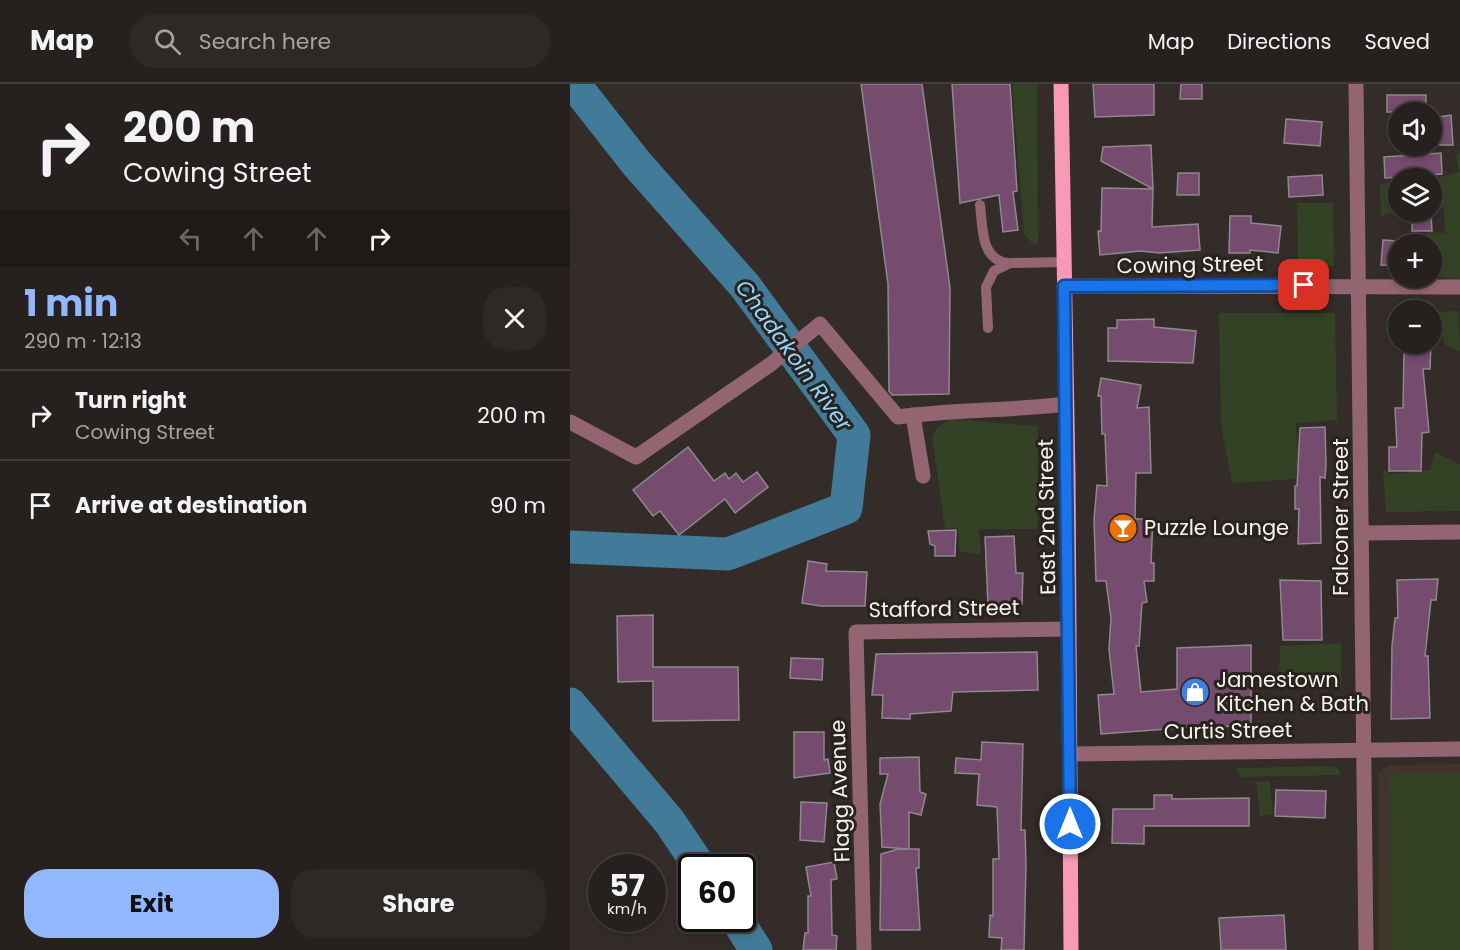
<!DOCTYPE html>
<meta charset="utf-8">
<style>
:root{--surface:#26211e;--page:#2e2927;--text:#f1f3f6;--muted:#a4a3a4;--line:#423e3c;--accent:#93b7fd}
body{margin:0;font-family:Poppins,sans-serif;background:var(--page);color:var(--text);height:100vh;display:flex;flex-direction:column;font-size:22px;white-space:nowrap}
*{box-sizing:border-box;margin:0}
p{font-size:20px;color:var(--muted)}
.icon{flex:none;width:33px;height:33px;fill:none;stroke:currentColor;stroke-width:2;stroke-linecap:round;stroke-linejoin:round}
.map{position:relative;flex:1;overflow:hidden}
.sheet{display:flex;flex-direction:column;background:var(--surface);width:570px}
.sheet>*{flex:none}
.hud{background:#26211e;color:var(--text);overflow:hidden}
.buttons{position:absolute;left:818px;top:18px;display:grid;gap:12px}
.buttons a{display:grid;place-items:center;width:54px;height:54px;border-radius:50%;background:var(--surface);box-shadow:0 3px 9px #0003,0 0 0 2px var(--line);font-size:30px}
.speed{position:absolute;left:18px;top:770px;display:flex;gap:12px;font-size:30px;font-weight:700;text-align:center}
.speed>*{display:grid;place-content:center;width:78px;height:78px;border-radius:50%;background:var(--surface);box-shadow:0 3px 9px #0003,0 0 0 2px var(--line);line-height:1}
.speed small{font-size:15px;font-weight:400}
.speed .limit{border:3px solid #111;border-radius:9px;background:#fff;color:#111}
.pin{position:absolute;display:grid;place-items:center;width:51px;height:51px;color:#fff;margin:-26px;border-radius:12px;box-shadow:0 3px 9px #0006}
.me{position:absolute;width:66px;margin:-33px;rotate:0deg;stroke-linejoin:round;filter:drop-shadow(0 0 4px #0008)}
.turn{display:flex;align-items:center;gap:21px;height:126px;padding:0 24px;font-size:27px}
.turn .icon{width:78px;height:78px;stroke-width:2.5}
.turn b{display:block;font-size:42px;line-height:51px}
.lanes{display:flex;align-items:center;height:57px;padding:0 24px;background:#0003;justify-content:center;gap:30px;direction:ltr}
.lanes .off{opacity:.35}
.round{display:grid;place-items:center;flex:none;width:63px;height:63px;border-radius:24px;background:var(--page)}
.overview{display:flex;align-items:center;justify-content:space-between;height:102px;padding:0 24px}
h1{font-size:36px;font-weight:700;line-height:45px;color:var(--accent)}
.cta{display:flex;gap:12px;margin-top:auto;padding:12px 24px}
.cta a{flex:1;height:69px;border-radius:24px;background:var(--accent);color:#111;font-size:24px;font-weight:700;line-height:69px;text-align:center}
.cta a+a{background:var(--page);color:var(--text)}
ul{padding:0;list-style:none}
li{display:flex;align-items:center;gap:18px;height:90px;padding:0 24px;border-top:2px solid var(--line)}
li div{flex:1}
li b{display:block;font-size:22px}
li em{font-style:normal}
header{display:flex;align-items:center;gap:36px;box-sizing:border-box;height:84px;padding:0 30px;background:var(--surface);border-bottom:2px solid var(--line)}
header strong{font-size:28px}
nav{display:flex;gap:33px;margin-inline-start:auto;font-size:21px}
.search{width:420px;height:54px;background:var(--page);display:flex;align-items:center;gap:15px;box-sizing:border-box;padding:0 21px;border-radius:24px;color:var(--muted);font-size:22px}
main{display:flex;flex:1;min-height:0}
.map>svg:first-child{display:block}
.built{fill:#40342b}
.green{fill:#334225}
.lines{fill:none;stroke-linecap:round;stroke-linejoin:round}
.river{stroke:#427a99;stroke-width:33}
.building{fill:#754b6e;stroke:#8f888e;stroke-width:1.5}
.service{stroke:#936572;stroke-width:10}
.minor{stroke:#936572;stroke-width:15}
.tertiary{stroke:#936572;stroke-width:15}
.primary{stroke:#f89ab7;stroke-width:15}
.route-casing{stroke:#114b97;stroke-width:15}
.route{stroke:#1a73e8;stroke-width:10}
.labels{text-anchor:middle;stroke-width:6;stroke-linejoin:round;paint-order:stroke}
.street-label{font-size:21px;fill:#f6f2ee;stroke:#29231e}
.poi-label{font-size:21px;fill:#f6f2ee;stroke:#29231e;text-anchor:start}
.water-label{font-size:22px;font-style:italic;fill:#93d5fb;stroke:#29231e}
</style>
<header>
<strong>Map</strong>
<div class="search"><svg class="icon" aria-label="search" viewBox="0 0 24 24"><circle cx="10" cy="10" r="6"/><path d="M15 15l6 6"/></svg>Search here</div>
<nav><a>Map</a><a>Directions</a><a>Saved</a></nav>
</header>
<main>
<section class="sheet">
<div class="hud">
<div class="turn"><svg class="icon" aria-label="right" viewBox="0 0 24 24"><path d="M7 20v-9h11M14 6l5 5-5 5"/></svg><div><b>200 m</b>Cowing Street</div></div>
<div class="lanes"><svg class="icon off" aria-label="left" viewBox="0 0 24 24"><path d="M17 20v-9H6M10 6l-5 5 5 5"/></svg><svg class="icon off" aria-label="ahead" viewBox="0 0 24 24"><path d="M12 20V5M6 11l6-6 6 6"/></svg><svg class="icon off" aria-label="ahead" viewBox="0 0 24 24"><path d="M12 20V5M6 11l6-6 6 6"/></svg><svg class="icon" aria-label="right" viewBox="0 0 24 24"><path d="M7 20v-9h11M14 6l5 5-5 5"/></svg></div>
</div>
<div class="overview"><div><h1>1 min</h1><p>290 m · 12:13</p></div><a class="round"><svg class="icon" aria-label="close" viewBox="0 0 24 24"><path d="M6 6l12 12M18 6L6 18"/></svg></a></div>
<ul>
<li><svg class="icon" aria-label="right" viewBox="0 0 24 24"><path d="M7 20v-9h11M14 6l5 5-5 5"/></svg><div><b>Turn right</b><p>Cowing Street</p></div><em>200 m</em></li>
<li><svg class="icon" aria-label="arrive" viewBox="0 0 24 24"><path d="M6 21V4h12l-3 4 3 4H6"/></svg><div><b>Arrive at destination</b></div><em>90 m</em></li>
</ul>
<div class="cta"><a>Exit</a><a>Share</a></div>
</section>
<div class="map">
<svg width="890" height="866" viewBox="0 0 890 866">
<rect width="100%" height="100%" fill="#332c28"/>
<path class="built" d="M 890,680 L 890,866 L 808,866 L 808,690 L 818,681 Z"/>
<g class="green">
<path d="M 442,0 L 467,0 L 468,160 L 462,159 L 454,150 Z"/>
<path d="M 890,66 L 890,195 L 861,193 L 861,160 L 857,148 L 875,149 L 874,124 L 861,120 L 861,95 L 889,88 L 886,73 Z"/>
<path d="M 828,98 L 828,127 L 811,132 L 810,100 Z"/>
<path d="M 727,119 L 763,119 L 764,182 L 728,182 Z"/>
<path d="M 888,227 L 890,267 L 875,261 L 865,228 Z"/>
<path d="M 649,229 L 765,229 L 767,336 L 726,339 L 728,368 L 726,395 L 662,399 L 651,341 Z"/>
<path d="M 381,335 L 468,342 L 467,445 L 409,445 L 411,471 L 389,467 L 388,444 L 375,444 L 362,353 L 367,344 Z"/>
<path d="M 865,368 L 890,381 L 890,427 L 816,428 L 813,384 L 821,390 L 860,386 Z"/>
<path d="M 771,559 L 771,604 L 709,604 L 710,562 Z"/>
<path d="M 760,682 L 768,684 L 771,691 L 670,693 L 667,684 Z"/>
<path d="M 890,689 L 890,866 L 821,866 L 820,690 Z"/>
<path d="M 700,697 L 703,730 L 690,732 L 686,698 Z"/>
</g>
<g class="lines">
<g class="river">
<path d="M 0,463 L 158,470 L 276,424 L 284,351 L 175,202 L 67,80 L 4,0"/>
<path d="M 0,620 L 99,737 L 130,783"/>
<path d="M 166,834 L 186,866"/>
</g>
</g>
<g class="building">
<path d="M 291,0 L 352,0 L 380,204 L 379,310 L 322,311 L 319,307 L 318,200 Z"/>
<path d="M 382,0 L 440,0 L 447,107 L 443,108 L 448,146 L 433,148 L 429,111 L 390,119 Z"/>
<path d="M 523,0 L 584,0 L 584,31 L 525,33 Z"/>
<path d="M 611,0 L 632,0 L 632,15 L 610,15 Z"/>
<rect x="817" y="11" width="39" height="17"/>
<path d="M 881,31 L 883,61 L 861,61 L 861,34 Z"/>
<path d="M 716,35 L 752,38 L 750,62 L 714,59 Z"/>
<path d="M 581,61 L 583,105 L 531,77 L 533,63 Z"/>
<path d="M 871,69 L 872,90 L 815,94 L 814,73 Z"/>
<path d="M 608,89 L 629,89 L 629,111 L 607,111 Z"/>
<path d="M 752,91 L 753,111 L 719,113 L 718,93 Z"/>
<path d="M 532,104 L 583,105 L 582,143 L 628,140 L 630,166 L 589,169 L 571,167 L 530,171 L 528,147 L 531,147 Z"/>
<path d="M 842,130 L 861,130 L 862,147 L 842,147 Z"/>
<path d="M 660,132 L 681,132 L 681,139 L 711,142 L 708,169 L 680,166 L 680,169 L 659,169 Z"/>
<path d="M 813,156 L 828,157 L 828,182 L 811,181 Z"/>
<path d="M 584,235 L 584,243 L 626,247 L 623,279 L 538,277 L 538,244 L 547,244 L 547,236 Z"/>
<path d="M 843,260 L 861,260 L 860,285 L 853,285 L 859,348 L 852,349 L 851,387 L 819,387 L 819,363 L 827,363 L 825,324 L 833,324 L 834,264 L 843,264 Z"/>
<path d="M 531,294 L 571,301 L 567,324 L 579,323 L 581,389 L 566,389 L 565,435 L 583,435 L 581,479 L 584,479 L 584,497 L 574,497 L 577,518 L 572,519 L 569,562 L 566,562 L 571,608 L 607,605 L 607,564 L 681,561 L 681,643 L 637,642 L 531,650 L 528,611 L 544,610 L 539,565 L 541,534 L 536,497 L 526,497 L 524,436 L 527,401 L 537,402 L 535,350 L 532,350 L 531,312 L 528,312 Z"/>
<path d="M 755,343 L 756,381 L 755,394 L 750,393 L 751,459 L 728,460 L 729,425 L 725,425 L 725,402 L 727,402 L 730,344 Z"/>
<path d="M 118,363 L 144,397 L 155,389 L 159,395 L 166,389 L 173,398 L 187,388 L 198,403 L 165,429 L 155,415 L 109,451 L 90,427 L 83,432 L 63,406 Z"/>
<path d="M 386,446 L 385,472 L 365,472 L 365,462 L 360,460 L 358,447 Z"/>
<path d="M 444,452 L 446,489 L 453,489 L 452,520 L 418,521 L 415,453 Z"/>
<path d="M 238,477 L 257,480 L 256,487 L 297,488 L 295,522 L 251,522 L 232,519 Z"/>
<path d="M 868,495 L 866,516 L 861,516 L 855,572 L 858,572 L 860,634 L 821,635 L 822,562 L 825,534 L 828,534 L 827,496 Z"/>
<path d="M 710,496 L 751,497 L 752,556 L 713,556 Z"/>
<path d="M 83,531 L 83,583 L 168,583 L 169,636 L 83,637 L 83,597 L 48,598 L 47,532 Z"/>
<path d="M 467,568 L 468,606 L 383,608 L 381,627 L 340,630 L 340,635 L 312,634 L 313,611 L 302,611 L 306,570 Z"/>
<path d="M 221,574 L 253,575 L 252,596 L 220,594 Z"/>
<path d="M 224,648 L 254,648 L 254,676 L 258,675 L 260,689 L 224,694 Z"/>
<path d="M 412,658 L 453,660 L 451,746 L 455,746 L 456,781 L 454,866 L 431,866 L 432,854 L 419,853 L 420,831 L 423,832 L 423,775 L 429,775 L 427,723 L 407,721 L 409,690 L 385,689 L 386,674 L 411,676 Z"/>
<path d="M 349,673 L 350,708 L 356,710 L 351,731 L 339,728 L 339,765 L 312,763 L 310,720 L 318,690 L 310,690 L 310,674 Z"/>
<path d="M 706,706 L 756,707 L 755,734 L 705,732 Z"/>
<path d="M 584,711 L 602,711 L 602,715 L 679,714 L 679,742 L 574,742 L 574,760 L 542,759 L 543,725 L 584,725 Z"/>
<path d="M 231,718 L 257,719 L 254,758 L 230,756 Z"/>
<path d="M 328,765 L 349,765 L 349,784 L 346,784 L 350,846 L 310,846 L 311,770 Z"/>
<path d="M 264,778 L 267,795 L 261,796 L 262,851 L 267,852 L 266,866 L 233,866 L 235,849 L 238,849 L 238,812 L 241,812 L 236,783 Z"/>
<path d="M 714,831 L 716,866 L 651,866 L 649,834 Z"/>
</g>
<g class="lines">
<g class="service">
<path d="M 410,121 C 413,142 410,175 437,179"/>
<path d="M 418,244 L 416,203 L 424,187 L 440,179 L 493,178"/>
</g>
<g class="minor">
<path d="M 494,202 L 890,203"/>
<path d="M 343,331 L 353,392"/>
<path d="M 0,338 L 66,373 L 201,280 L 250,240 L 328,333 C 383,325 440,327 496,320"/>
<path d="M 793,449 L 890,448"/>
<path d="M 500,670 L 890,665"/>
<path d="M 294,866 L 286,548 L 499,545"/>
</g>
<path class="tertiary" d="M 786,0 L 796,866"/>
<path class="primary" d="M 491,0 L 498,391 L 501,866"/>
</g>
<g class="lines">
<g class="route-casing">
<path id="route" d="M 500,740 L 494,202 L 734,201"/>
</g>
<use href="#route" class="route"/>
</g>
<defs>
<g id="bar-disc" transform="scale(1.5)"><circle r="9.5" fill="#e8710a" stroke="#29231e"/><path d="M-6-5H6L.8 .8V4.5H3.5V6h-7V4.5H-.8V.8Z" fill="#fff"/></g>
<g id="shop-disc" transform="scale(1.5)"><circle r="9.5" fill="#3f7fe0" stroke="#29231e"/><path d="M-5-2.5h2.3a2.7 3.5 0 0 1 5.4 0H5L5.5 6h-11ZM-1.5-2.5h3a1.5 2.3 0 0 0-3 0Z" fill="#fff"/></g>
</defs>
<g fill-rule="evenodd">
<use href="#bar-disc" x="553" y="444"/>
<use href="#shop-disc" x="625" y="608"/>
</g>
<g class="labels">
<g class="street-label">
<text transform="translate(620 181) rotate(-1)" y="7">Cowing Street</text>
<text transform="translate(477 433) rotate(-91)" y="7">East 2nd Street</text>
<text transform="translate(771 433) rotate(-90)" y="7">Falconer Street</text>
<text transform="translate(374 525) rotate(-1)" y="7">Stafford Street</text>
<text transform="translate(658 647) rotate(-1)" y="7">Curtis Street</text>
<text transform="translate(270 707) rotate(-92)" y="7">Flagg Avenue</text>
</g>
<g class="poi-label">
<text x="574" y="451">Puzzle Lounge</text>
<text x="646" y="603">Jamestown<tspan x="646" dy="24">Kitchen &amp; Bath</tspan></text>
</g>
<g class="water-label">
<text transform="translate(224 271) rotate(54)" y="8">Chadakoin River</text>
</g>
</g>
</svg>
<div class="buttons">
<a><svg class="icon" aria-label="sound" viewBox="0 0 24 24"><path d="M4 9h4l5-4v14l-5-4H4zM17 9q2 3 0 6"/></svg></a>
<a><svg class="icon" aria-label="layers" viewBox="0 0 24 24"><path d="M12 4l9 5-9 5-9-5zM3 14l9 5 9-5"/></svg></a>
<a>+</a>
<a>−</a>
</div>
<div class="speed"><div>57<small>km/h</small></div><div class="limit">60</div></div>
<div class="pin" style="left:734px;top:201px;background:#d93025"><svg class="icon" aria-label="arrive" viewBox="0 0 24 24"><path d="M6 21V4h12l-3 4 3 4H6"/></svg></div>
<svg class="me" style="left:500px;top:740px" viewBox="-20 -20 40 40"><circle r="17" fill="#1a73e8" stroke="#fff" stroke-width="3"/><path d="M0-11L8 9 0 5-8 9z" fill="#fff"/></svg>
</div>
</main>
